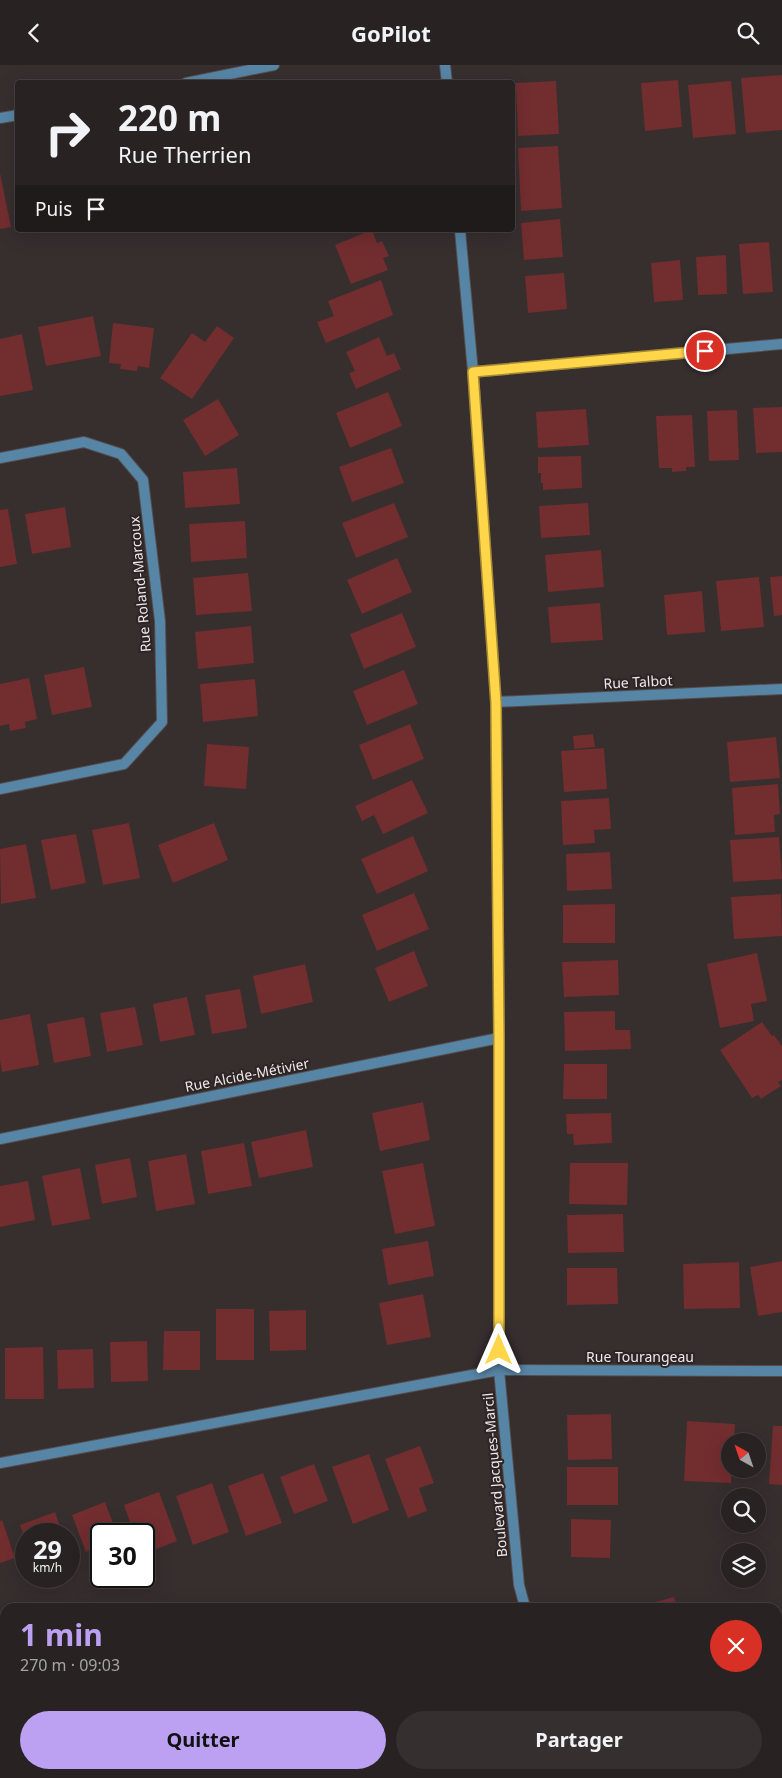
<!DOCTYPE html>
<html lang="fr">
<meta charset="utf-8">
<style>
:root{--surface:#292222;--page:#352f2f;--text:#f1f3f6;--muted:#a5a4a5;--line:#453f40;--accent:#bca0f2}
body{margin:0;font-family:"Noto Sans",sans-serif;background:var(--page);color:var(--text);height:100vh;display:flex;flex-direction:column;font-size:19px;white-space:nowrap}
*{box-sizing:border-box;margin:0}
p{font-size:16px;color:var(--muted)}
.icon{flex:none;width:28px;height:28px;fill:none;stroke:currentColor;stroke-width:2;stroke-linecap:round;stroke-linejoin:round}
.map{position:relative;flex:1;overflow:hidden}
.details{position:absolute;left:0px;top:1538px;width:782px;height:176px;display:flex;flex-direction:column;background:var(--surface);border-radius:15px 15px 0 0;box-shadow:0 5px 20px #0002,0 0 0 1px var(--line)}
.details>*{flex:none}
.banner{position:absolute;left:15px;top:15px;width:500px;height:152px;border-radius:5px;box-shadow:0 5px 20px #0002,0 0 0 1px var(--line);background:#292222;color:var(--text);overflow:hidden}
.needle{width:32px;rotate:320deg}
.fabs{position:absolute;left:721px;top:1368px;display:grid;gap:10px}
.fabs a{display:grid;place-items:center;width:45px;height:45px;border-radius:50%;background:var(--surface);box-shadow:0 5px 20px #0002,0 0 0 1px var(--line);font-size:25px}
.speed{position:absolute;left:15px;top:1458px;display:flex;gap:10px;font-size:25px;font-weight:700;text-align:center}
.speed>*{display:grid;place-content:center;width:65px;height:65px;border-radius:50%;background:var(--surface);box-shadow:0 5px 20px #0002,0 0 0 1px var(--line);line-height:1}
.speed small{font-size:12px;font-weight:400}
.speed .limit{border:2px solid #111;border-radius:8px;background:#fff;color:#111}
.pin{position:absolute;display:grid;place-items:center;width:42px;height:42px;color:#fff;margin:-21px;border:2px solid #fff;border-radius:50%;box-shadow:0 1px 5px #0007}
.me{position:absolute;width:55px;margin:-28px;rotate:0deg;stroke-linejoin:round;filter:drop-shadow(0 0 4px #0008)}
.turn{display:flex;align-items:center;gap:18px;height:105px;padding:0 20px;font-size:22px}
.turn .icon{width:65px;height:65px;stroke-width:2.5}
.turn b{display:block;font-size:35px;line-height:42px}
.then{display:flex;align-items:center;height:48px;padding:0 20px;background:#0003;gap:10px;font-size:19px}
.round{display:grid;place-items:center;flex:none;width:52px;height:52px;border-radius:26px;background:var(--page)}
.headline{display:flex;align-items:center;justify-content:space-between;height:85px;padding:0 20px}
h1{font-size:30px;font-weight:700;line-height:38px;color:var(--accent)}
.button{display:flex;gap:10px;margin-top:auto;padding:10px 20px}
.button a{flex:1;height:58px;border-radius:30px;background:var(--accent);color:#111;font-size:20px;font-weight:700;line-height:58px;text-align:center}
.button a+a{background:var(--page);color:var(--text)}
header{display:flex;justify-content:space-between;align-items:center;height:65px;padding:0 20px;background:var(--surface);font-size:22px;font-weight:700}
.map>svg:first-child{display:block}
.building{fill:#722d2f}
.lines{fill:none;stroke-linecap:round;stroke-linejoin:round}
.street-casing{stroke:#544c4c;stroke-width:12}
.street{stroke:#5785a6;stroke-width:10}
.route-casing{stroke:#a68a30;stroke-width:12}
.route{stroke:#ffd54a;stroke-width:9}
.labels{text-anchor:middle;stroke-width:4;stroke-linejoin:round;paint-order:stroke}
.street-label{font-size:14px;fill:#eee8e8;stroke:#2d2424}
</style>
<header><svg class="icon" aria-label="back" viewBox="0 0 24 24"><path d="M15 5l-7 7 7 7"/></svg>GoPilot<svg class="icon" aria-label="search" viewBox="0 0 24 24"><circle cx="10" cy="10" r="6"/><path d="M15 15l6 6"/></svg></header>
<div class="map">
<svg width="782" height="1713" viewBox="0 0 782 1713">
<rect width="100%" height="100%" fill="#372e2e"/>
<g class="building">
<path d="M 782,10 L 782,65 L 746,68 L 741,13 Z"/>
<path d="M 678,15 L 682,62 L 645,66 L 641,18 Z"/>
<path d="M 556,16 L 559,69 L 518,71 L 516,18 Z"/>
<path d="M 731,16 L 736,69 L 693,73 L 688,20 Z"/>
<path d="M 558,81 L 562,143 L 521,146 L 518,83 Z"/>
<path d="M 0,108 L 11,162 L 0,164 Z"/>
<path d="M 560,154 L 563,192 L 524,195 L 521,158 Z"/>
<path d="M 372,165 L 377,178 L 382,176 L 389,191 L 383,193 L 388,205 L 351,219 L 335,180 Z"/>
<path d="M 769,177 L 773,227 L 743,229 L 739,179 Z"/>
<path d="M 726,190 L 727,229 L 698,230 L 696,192 Z"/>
<path d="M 680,195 L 683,235 L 654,237 L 651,198 Z"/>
<path d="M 564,208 L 567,244 L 528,248 L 525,211 Z"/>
<path d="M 381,215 L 393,250 L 326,278 L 317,257 L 334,251 L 328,236 Z"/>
<path d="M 93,251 L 101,291 L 46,301 L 38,262 Z"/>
<path d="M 113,258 L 154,263 L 149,303 L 138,301 L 137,306 L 120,304 L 121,299 L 109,298 Z"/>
<path d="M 217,261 L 234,273 L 192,334 L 160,313 L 192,268 L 205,277 Z"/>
<path d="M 22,269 L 33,325 L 0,331 L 0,274 Z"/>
<path d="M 379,272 L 387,291 L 394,288 L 401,304 L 356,324 L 349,308 L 355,306 L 346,287 Z"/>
<path d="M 388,327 L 402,361 L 350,383 L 336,348 Z"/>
<path d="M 218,334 L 239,370 L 205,391 L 183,355 Z"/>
<path d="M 782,342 L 782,387 L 756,388 L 753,343 Z"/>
<path d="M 586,344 L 589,380 L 538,383 L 536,347 Z"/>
<path d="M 737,345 L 739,395 L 709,396 L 707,346 Z"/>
<path d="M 692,350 L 695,402 L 686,402 L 686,406 L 672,407 L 672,403 L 659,403 L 656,351 Z"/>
<path d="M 391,383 L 404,418 L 352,437 L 339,402 Z"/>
<path d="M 581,391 L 582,423 L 543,425 L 543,418 L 541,418 L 541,408 L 538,408 L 538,392 Z"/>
<path d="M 237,403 L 240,439 L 185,443 L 183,407 Z"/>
<path d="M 394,438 L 408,472 L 356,493 L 342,458 Z"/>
<path d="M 588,438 L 590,470 L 541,473 L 539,441 Z"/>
<path d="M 65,442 L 71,482 L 32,489 L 25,449 Z"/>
<path d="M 8,444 L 17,499 L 0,502 L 0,445 Z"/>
<path d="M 245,456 L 247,493 L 191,497 L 189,459 Z"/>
<path d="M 601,485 L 604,522 L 548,527 L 545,490 Z"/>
<path d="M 397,493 L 412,527 L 362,549 L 347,515 Z"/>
<path d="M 248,508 L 252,546 L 196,550 L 193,513 Z"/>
<path d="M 782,511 L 782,550 L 774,551 L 770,512 Z"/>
<path d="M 759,512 L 764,562 L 721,566 L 716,516 Z"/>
<path d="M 702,526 L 705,567 L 667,570 L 664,530 Z"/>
<path d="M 600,538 L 603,575 L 551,578 L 548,542 Z"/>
<path d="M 402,548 L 416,582 L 364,604 L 350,569 Z"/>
<path d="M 251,561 L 254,598 L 198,604 L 195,567 Z"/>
<path d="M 84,602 L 92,642 L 52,650 L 44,610 Z"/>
<path d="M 404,605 L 418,639 L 367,660 L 353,626 Z"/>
<path d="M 29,613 L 37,654 L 25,657 L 26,663 L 10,666 L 9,659 L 0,661 L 0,619 Z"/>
<path d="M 255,614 L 258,651 L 203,657 L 200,619 Z"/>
<path d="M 410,659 L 424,694 L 373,715 L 359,680 Z"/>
<path d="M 593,669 L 595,682 L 574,684 L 573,671 Z"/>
<path d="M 776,672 L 780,713 L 730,717 L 727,677 Z"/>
<path d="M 207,679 L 249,682 L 246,724 L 204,721 Z"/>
<path d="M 604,683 L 607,724 L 564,727 L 561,686 Z"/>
<path d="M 412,715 L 428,748 L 383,769 L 374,750 L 362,756 L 355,741 Z"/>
<path d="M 778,719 L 780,749 L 774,750 L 775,767 L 735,770 L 732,723 Z"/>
<path d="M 609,733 L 611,764 L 594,765 L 595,778 L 563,780 L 561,736 Z"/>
<path d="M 129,758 L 140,813 L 103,820 L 92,765 Z"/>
<path d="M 214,758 L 228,795 L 173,818 L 158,780 Z"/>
<path d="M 76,769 L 86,818 L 51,825 L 41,775 Z"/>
<path d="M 413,771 L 428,806 L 377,829 L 361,794 Z"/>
<path d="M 779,772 L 782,814 L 733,817 L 730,775 Z"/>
<path d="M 26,779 L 36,833 L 1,839 L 0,784 Z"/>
<path d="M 610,787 L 612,824 L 567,826 L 566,789 Z"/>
<path d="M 414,828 L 429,864 L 377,886 L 362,850 Z"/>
<path d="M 781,829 L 782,871 L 734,874 L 731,832 Z"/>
<path d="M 615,839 L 615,878 L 563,878 L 563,840 Z"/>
<path d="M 414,886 L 428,921 L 389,937 L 375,903 Z"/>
<path d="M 757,888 L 767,936 L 751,939 L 754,956 L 720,963 L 707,899 Z"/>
<path d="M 618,895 L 619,930 L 564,932 L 562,897 Z"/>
<path d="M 305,899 L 313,937 L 261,949 L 253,911 Z"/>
<path d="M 240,924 L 247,963 L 212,969 L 205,930 Z"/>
<path d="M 187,932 L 195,970 L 160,977 L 153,939 Z"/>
<path d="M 135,942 L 143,980 L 107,987 L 100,948 Z"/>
<path d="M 615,946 L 615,965 L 630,965 L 631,984 L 565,986 L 564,947 Z"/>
<path d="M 30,949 L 39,1000 L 2,1007 L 0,995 L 0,955 Z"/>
<path d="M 84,952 L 91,991 L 54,998 L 47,959 Z"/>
<path d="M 762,957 L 772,971 L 774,970 L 782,981 L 782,1015 L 778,1017 L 781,1021 L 761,1034 L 758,1030 L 752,1033 L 720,985 Z"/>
<path d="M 564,999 L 607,999 L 607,1034 L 563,1034 Z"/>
<path d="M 423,1037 L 430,1075 L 380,1086 L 372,1048 Z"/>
<path d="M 611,1048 L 612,1078 L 574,1080 L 573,1069 L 567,1069 L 566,1049 Z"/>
<path d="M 306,1065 L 313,1102 L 259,1113 L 251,1077 Z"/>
<path d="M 244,1078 L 252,1121 L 208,1129 L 201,1086 Z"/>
<path d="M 186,1089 L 195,1139 L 156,1146 L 148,1096 Z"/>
<path d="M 130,1093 L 137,1132 L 102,1139 L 95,1100 Z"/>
<path d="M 423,1098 L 435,1161 L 395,1169 L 382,1106 Z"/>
<path d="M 570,1098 L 628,1098 L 627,1140 L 569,1139 Z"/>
<path d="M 80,1103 L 90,1154 L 52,1161 L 42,1111 Z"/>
<path d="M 28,1116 L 35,1155 L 0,1162 L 0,1121 Z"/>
<path d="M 623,1149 L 624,1187 L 568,1188 L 567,1150 Z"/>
<path d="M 428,1176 L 434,1211 L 388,1220 L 382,1184 Z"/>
<path d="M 782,1196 L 782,1247 L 758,1251 L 750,1202 Z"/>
<path d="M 739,1197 L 740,1243 L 684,1244 L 683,1199 Z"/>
<path d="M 567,1203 L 617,1203 L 618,1239 L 567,1240 Z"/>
<path d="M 423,1229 L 431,1272 L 387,1280 L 379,1238 Z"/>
<rect x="216" y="1244" width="38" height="51"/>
<path d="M 306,1245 L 306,1285 L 270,1286 L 269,1246 Z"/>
<path d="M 164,1266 L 200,1266 L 200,1305 L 163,1305 Z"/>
<path d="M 147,1276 L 148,1316 L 111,1317 L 110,1277 Z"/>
<path d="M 43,1282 L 44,1334 L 5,1334 L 5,1283 Z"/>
<path d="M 93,1284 L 94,1323 L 58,1324 L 57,1285 Z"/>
<path d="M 611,1349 L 612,1394 L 568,1395 L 567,1350 Z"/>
<path d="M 687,1356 L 735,1359 L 734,1376 L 730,1376 L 730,1404 L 732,1404 L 731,1418 L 684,1416 Z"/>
<path d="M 773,1361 L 782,1361 L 782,1420 L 769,1419 Z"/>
<path d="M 420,1381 L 434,1418 L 419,1423 L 427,1446 L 408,1453 L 385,1394 Z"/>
<path d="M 369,1389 L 389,1445 L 353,1459 L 332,1402 Z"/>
<path d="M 314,1399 L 328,1436 L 294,1449 L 280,1412 Z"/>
<rect x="567" y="1402" width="51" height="38"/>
<path d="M 263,1408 L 282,1458 L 246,1471 L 228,1421 Z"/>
<path d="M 212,1418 L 229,1467 L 193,1480 L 176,1431 Z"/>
<path d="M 159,1427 L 177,1476 L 144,1489 L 144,1469 L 134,1469 L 124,1440 Z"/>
<path d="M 105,1437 L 117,1469 L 101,1469 L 101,1481 L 86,1487 L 72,1450 Z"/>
<path d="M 55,1447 L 63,1469 L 26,1469 L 26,1476 L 20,1460 Z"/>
<path d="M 571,1454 L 611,1455 L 610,1493 L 571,1492 Z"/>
<path d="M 2,1455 L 15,1493 L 0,1498 L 0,1456 Z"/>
<path d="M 674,1532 L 677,1542 L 638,1542 Z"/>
<path d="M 413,1709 L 488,1709 L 489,1713 L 414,1713 Z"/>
<path d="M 650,1709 L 738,1709 L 738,1711 L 722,1713 L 651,1713 Z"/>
</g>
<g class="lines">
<g class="street-casing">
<g id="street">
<path d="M 445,0 L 447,18"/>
<path d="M 186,18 L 274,0"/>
<path d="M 0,53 L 18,50"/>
<path d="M 460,165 L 473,307 L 496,637 L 499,973 L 499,1305 L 519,1520 L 525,1542"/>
<path d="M 473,307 L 782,279"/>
<path d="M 0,393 L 84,377 L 121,389 L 143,415 L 160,556 L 162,657 L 124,699 L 0,724"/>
<path d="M 496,637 L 782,624"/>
<path d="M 0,1074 L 499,973"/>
<path d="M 0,1398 L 499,1305 L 782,1306"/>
<path d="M 555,1709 L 556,1713"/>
</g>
</g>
<use href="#street" class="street"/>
</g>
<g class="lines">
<g class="route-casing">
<path id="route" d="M 499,1285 L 499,973 L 496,638 L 473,307 L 705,286"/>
</g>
<use href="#route" class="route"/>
</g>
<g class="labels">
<g class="street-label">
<text transform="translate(140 519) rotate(-95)" y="5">Rue Roland-Marcoux</text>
<text transform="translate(638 617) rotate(-3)" y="5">Rue Talbot</text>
<text transform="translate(247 1010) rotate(-11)" y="5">Rue Alcide-Métivier</text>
<text x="640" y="1297">Rue Tourangeau</text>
<text transform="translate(495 1410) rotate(-95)" y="5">Boulevard Jacques-Marcil</text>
</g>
</g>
</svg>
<div class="fabs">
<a><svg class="needle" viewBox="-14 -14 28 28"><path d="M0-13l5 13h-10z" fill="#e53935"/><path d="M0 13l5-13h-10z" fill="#a5a4a5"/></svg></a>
<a><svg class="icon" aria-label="search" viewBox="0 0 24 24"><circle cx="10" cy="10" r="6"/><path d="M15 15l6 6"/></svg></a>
<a><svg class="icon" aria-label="layers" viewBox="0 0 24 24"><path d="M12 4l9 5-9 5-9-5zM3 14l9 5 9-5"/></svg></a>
</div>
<div class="speed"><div>29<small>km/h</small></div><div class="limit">30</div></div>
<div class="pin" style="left:705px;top:286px;background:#d93025"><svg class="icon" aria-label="arrive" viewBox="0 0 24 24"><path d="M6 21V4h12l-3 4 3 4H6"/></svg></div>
<svg class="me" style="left:499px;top:1285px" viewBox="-20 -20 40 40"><path d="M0-17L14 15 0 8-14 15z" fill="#ffd54a" stroke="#fff" stroke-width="4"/></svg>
<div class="banner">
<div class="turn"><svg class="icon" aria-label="right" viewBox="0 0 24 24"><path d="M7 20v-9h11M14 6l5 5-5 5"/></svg><div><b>220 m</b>Rue Therrien</div></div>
<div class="then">Puis<svg class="icon" aria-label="arrive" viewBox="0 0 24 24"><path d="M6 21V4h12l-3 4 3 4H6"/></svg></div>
</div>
<section class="details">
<div class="headline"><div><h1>1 min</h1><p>270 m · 09:03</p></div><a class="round" style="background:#d93025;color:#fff"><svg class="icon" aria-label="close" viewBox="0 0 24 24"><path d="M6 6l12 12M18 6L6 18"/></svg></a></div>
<div class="button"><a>Quitter</a><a>Partager</a></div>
</section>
</div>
